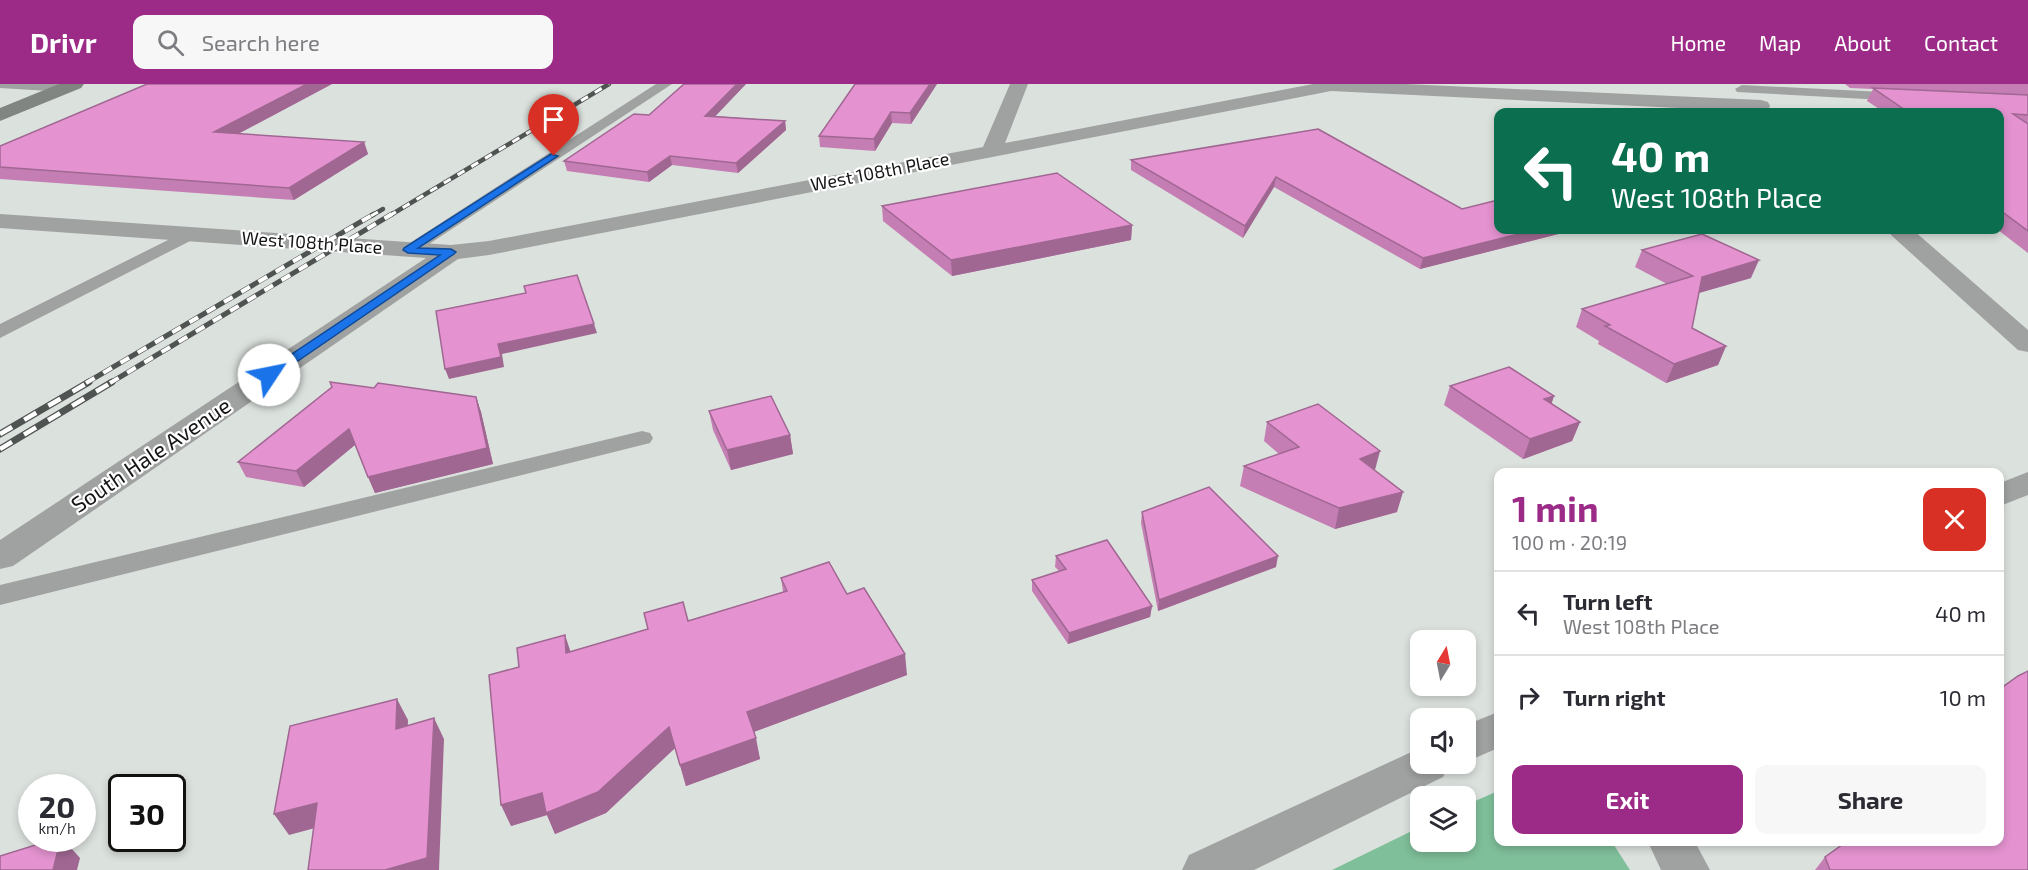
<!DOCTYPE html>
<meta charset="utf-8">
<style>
:root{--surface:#fff;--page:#f7f7f7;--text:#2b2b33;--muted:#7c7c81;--line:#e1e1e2;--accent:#9c2a87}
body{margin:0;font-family:"Exo 2",sans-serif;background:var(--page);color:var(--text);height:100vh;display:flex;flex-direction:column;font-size:22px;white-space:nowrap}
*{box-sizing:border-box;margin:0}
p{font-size:20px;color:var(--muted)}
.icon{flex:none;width:33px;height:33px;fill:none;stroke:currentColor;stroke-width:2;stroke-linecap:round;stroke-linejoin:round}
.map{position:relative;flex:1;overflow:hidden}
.sheet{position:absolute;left:1494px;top:384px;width:510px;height:378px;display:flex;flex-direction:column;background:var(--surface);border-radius:12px;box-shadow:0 3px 9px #0003}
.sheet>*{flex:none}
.hud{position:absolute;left:1494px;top:24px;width:510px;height:126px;border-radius:12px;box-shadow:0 3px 9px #0003;background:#0b6e4f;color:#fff;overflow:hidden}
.needle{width:39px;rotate:10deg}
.tools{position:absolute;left:1410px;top:546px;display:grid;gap:12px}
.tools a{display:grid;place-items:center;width:66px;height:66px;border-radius:12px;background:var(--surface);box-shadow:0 3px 9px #0003;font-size:30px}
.speed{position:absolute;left:18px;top:690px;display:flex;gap:12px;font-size:30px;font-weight:700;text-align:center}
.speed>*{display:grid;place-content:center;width:78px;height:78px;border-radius:50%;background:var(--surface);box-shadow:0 3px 9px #0003;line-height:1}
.speed small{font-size:15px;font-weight:400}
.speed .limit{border:3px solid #111;border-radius:9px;background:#fff;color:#111}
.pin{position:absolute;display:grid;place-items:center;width:51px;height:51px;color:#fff;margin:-62px -26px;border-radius:50% 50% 50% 0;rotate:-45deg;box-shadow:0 0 6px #0007}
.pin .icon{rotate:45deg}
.me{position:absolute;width:66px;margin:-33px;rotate:56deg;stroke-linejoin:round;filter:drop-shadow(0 0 4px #0008)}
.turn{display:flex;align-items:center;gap:21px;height:126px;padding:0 18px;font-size:27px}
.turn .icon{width:78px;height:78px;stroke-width:2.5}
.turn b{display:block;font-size:42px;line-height:51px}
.round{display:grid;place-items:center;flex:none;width:63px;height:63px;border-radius:12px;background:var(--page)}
.head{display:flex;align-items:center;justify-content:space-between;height:102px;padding:0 18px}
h1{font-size:36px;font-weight:700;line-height:45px;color:var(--accent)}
.primary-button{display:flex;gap:12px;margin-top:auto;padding:12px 18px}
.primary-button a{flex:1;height:69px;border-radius:12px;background:var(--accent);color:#fff;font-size:24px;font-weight:700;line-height:69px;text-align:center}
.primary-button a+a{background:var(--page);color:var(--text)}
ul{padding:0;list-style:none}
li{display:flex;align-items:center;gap:18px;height:84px;padding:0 18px;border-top:2px solid var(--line)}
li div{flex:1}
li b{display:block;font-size:22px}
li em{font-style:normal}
header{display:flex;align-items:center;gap:36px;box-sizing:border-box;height:84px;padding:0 30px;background:var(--accent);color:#fff}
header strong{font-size:28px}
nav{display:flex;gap:33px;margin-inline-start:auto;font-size:21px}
.search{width:420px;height:54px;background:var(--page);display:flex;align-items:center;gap:15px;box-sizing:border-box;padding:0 21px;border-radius:12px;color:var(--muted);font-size:22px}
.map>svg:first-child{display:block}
.green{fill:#7fbf9a}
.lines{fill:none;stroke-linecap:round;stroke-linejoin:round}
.lane{fill:#a0a2a1;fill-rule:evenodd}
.street{fill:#a0a2a1;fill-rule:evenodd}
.secondary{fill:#818582;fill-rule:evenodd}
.rail-far2-casing{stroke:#4f5351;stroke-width:4.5}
.rail-far1-casing{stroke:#4f5351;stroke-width:5}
.rail-casing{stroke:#4f5351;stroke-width:7}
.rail-far2{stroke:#fff;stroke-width:3;stroke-dasharray:8;stroke-linecap:butt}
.rail-far1{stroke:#fff;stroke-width:4;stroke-dasharray:10;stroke-linecap:butt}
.rail{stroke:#fff;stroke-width:4.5;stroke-dasharray:14;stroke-linecap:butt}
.wall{fill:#c47eb3}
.shaded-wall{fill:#a06792}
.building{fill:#e493d0;stroke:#a06792;stroke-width:1.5}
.route{fill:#1a73e8;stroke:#114b97;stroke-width:1.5}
.labels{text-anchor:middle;stroke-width:4.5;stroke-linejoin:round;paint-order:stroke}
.far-street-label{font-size:18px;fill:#141615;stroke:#fff}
.street-label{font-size:22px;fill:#141615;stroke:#fff}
</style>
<header>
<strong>Drivr</strong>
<div class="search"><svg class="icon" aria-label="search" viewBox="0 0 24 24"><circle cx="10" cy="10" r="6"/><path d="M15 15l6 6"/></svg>Search here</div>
<nav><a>Home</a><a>Map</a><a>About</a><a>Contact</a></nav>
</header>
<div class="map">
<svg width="2028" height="786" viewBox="0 0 2028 786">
<rect width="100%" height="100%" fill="#dbe1dd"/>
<path class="green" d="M 1498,707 L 1498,758 L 1612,758 L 1630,786 L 1332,786 L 1420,743 L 1420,758 L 1466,758 L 1466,721 Z"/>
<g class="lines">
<g class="lane">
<path d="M 0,0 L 65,0 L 73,4 L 66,8 L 0,4 Z"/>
<path d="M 656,0 L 672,0 L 414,170 L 402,170 L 399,166 Z"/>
<path d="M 1742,1 L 1903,9 L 1910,13 L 1903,17 L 1737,8 L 1735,5 Z"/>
<path d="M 190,145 L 196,146 L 199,150 L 196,154 L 0,254 L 0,240 Z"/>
<path d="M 642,347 L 650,349 L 653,354 L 650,359 L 0,521 L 0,501 Z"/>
</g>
<g class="street">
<path d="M 1010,0 L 1028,0 L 1005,59 L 1313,0 L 1405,0 L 1761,16 L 1768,18 L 1770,22 L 1768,26 L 1761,28 L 1331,7 L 489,171 L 458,175 L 13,482 L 0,485 L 0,456 L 426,174 L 0,144 L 0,130 L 451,161 L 489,157 L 983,63 Z"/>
<path d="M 1888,146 L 1913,146 L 2028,246 L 2028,268 L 2018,266 L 1891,151 Z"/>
<path d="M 2028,388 L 2028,411 L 2000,422 L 2000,399 Z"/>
<path d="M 1498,628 L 1498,664 L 1466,678 L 1466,641 Z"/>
<path d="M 1420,664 L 1420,680 L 1449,680 L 1443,693 L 1254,786 L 1182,786 L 1189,771 Z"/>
<path d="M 1648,758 L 1695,758 L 1710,786 L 1661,786 Z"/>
</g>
<path class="secondary" d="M 59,0 L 84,0 L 81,4 L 0,37 L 0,24 Z"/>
<g class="rail-far2-casing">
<g id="rail-far2">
<path d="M 371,132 L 383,125"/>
<path d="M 389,132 L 609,0"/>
</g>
</g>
<g class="rail-far1-casing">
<g id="rail-far1">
<path d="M 86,299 L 374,130"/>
<path d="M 110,299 L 392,130"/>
</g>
</g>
<g class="rail-casing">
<g id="rail">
<path d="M 0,350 L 89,298"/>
<path d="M 0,365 L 112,298"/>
</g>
</g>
<use href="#rail-far2" class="rail-far2"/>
<use href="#rail-far1" class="rail-far1"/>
<use href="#rail" class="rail"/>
</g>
<g class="wall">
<path d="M 332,0 L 238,50 L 364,58 L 368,70 L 294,116 L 0,95 L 0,62 Z"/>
<path d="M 684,0 L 746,0 L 715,32 L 785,37 L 786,46 L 738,89 L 672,81 L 649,98 L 567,87 L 564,77 L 649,31 Z"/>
<path d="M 937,0 L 911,40 L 892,39 L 875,67 L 820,63 L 819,52 Z"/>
<path d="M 1845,0 L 2028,0 L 2028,169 L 1998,146 L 2000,146 L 2000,28 L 1884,28 L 1867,17 L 1873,5 L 1850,4 Z"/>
<path d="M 1318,45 L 1498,146 L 1574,146 L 1420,185 L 1274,103 L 1243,154 L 1131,86 L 1131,76 Z"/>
<path d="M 882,122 L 1132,141 L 1131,156 L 952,192 L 883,137 Z"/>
<path d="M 1642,166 L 1751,194 L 1699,209 L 1692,244 L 1726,262 L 1718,281 L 1666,299 L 1598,260 L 1599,257 L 1576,243 L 1582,225 L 1667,200 L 1635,183 Z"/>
<path d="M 1450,302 L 1552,320 L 1580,338 L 1572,357 L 1523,375 L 1444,321 Z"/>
<path d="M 374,304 L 476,313 L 481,328 L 493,380 L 375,409 L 355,361 L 304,403 L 246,393 L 238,378 Z"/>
<path d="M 709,327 L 790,351 L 793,370 L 731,386 L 713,346 Z"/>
<path d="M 1267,338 L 1397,428 L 1335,445 L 1240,402 L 1244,382 L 1279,370 L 1264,357 Z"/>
<path d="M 1142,428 L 1276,483 L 1158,527 L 1141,439 Z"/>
<path d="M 1056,472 L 1152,522 L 1150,533 L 1068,560 L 1032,507 L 1032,496 L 1059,487 L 1055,483 Z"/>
<path d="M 781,494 L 847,510 L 907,591 L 753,648 L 760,675 L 686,702 L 675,664 L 606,729 L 555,750 L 547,731 L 511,742 L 571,568 L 648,545 L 688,537 L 783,508 Z"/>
<path d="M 1825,773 L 2028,786 L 1815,786 Z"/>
</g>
<g class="shaded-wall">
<path d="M 307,0 L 332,0 L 219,60 L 214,48 Z"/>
<path d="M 737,0 L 746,0 L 707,41 L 705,32 Z"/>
<path d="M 930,0 L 937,0 L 911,40 L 910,29 Z"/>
<path d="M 891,28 L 892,39 L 875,67 L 874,55 Z"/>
<path d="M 785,37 L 786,46 L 738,89 L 736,79 Z"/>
<path d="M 364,58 L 368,70 L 294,116 L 289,104 Z"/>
<path d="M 670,72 L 672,81 L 649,98 L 647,88 Z"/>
<path d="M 1276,93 L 1274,103 L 1243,154 L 1245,142 Z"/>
<path d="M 1132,141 L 1131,156 L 952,192 L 951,176 Z"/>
<path d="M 1534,146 L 1574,146 L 1420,185 L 1423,174 Z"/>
<path d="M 1759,176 L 1751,194 L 1695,210 L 1702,193 Z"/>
<path d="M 594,240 L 597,249 L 502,270 L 504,283 L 449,295 L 445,285 L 498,260 Z"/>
<path d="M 1726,262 L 1718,281 L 1666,299 L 1674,280 Z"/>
<path d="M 1554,312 L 1548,331 L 1544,315 Z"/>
<path d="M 476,313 L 481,328 L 493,380 L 375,409 L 368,393 Z"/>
<path d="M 1580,338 L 1572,357 L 1523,375 L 1530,355 Z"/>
<path d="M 349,345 L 356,360 L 304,403 L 296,387 Z"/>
<path d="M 790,351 L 793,370 L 731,386 L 727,366 Z"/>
<path d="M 1380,367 L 1375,386 L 1360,375 Z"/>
<path d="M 1403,408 L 1397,428 L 1335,445 L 1339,424 Z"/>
<path d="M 1278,472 L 1276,483 L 1158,527 L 1159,516 Z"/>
<path d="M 1152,522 L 1150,533 L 1068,560 L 1069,549 Z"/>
<path d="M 565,551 L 572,572 L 566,569 Z"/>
<path d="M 905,570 L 907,591 L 751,649 L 747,628 Z"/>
<path d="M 397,615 L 408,636 L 407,666 L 396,645 Z"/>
<path d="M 434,634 L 444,655 L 439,786 L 385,786 Z"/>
<path d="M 669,643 L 675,664 L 606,729 L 555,750 L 547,731 L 511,742 L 501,721 Z"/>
<path d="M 756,654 L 760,675 L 686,702 L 680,681 Z"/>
<path d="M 317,719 L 330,740 L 289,751 L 274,730 Z"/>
<path d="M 61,754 L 62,754 L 80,774 L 77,786 L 53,786 Z"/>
</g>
<g class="building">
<path d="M 147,0 L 307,0 L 214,48 L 364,58 L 289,104 L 0,83 L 0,62 Z"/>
<path d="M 684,0 L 737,0 L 705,32 L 785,37 L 736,79 L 670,72 L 647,88 L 564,77 L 634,30 L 649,31 Z"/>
<path d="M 855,0 L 930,0 L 910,29 L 891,28 L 874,55 L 819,52 Z"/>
<path d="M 1873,4 L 2028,11 L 2028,31 L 2013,30 L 2028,40 L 2028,147 L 2000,126 L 2000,28 L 1908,28 Z"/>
<path d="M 1318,45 L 1462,125 L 1498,116 L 1498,146 L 1534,146 L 1423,174 L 1276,93 L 1245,142 L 1131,76 Z"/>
<path d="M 1057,89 L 1132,141 L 951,176 L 882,122 Z"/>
<path d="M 1702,150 L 1759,176 L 1702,193 L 1692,244 L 1726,262 L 1674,280 L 1605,242 L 1610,241 L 1582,225 L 1693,192 L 1642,166 Z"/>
<path d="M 577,191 L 594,240 L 498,260 L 501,273 L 445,285 L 436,227 L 526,209 L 524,202 Z"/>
<path d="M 1509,283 L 1554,312 L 1544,315 L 1580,338 L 1530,355 L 1450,302 Z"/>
<path d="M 330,298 L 374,304 L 378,299 L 476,313 L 487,364 L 368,393 L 349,345 L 296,387 L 238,378 L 332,303 Z"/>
<path d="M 771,312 L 790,351 L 727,366 L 709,327 Z"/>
<path d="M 1318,320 L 1380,367 L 1360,375 L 1403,408 L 1339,424 L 1244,382 L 1299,363 L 1267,338 Z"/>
<path d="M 1209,403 L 1278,472 L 1159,516 L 1142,428 Z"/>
<path d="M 1107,456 L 1152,522 L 1069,549 L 1032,496 L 1066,485 L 1056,472 Z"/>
<path d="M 829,478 L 847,510 L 864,504 L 905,570 L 747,628 L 756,654 L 680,681 L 669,643 L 598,708 L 546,729 L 542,709 L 501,721 L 489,591 L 519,583 L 517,564 L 565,551 L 566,569 L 648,545 L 644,529 L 683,518 L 688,537 L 787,507 L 781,494 Z"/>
<path d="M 2028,587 L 2028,786 L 1830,786 L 1825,773 L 1846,758 L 2000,758 L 2000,605 L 2018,592 Z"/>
<path d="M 397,615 L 396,645 L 434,634 L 427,774 L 385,786 L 308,786 L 317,719 L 274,730 L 290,642 Z"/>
<path d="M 58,754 L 61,754 L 53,786 L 0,786 L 0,772 Z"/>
</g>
<path class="route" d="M 551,70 L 558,72 L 418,164 L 451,165 L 456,168 L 454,170 L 273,294 L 265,294 L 265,288 L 440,171 L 408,169 L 403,166 L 404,164 Z"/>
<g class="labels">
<g class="far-street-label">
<text transform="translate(880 88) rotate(-11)" y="6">West 108th Place</text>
<text transform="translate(312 159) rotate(4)" y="6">West 108th Place</text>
</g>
<g class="street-label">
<text transform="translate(151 371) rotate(-34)" y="8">South Hale Avenue</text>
</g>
</g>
</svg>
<div class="tools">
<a><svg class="needle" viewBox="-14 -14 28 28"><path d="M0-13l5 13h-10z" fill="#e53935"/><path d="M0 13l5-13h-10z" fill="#7c7c81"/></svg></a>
<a><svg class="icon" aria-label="sound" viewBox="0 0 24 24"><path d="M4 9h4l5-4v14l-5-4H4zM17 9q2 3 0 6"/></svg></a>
<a><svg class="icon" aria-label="layers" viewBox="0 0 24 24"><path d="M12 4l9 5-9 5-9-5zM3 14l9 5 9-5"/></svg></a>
</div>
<div class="speed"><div>20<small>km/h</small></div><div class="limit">30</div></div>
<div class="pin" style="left:554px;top:72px;background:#d93025"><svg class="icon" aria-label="arrive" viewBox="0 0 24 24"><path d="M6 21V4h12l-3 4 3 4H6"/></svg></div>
<svg class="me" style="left:269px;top:291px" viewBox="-20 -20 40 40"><circle r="19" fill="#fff"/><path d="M0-13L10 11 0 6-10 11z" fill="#1a73e8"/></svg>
<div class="hud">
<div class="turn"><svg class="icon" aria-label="left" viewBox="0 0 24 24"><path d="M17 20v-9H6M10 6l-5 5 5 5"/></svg><div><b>40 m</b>West 108th Place</div></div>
</div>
<section class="sheet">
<div class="head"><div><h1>1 min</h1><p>100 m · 20:19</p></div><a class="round" style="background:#d93025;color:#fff"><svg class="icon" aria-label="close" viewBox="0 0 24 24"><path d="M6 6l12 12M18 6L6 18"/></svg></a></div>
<ul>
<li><svg class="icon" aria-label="left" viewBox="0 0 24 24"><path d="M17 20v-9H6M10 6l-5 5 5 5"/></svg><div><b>Turn left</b><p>West 108th Place</p></div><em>40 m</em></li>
<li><svg class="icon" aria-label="right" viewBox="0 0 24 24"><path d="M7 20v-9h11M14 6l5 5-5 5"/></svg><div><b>Turn right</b></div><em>10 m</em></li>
</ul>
<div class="primary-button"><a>Exit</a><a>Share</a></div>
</section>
</div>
